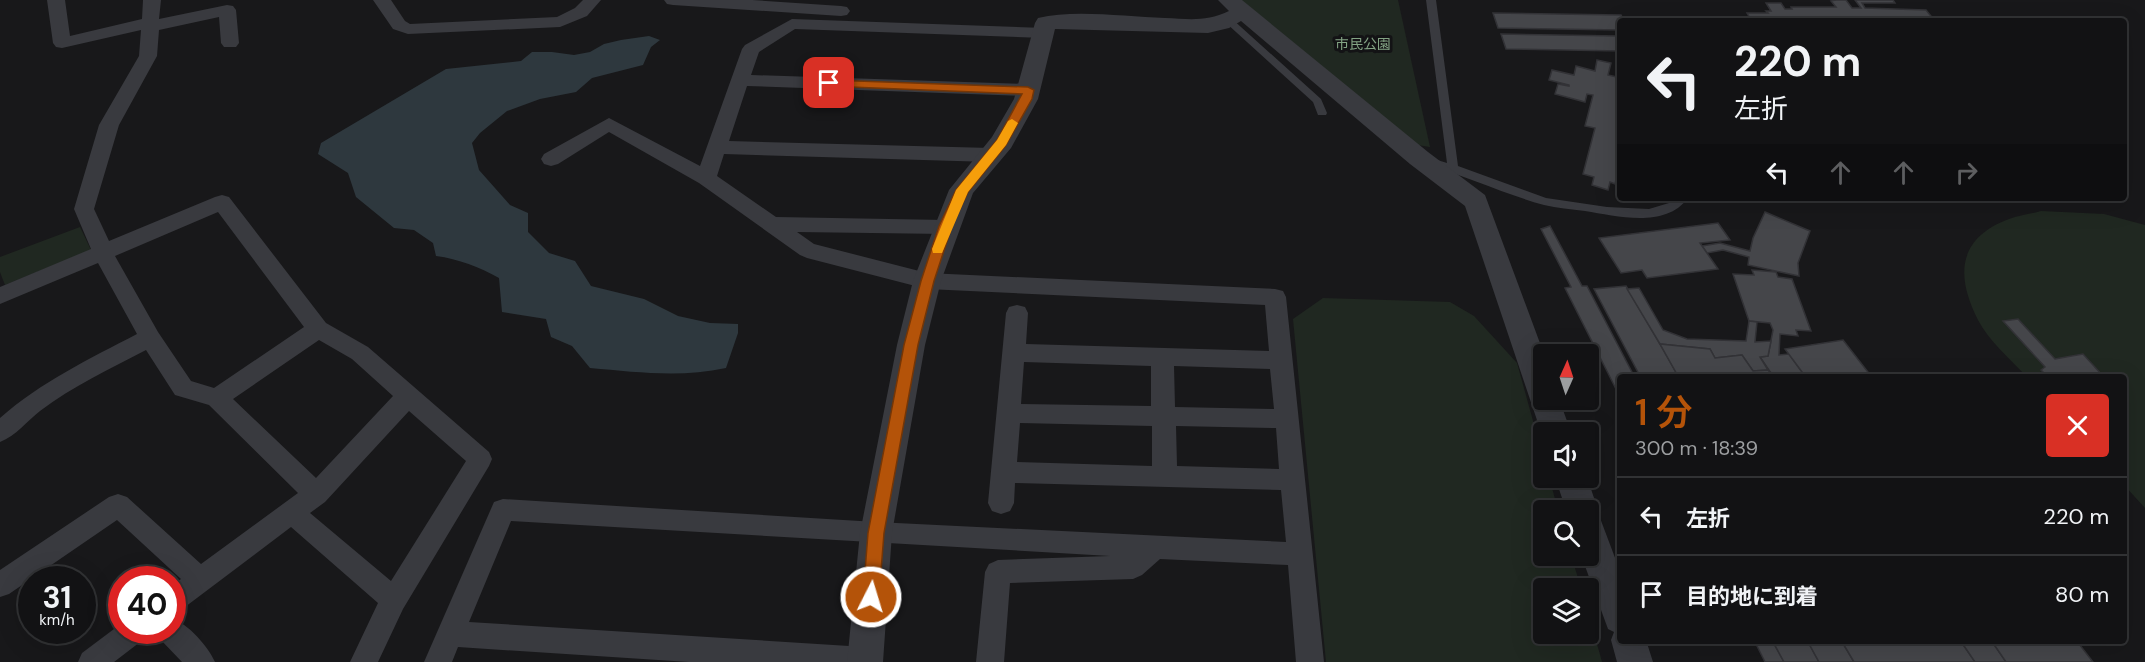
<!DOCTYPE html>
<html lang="ja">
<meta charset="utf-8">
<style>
:root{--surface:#121214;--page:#1f2022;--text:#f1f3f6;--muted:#9c9ea0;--line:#313234;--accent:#b45309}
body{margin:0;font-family:"DM Sans","Noto Sans JP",sans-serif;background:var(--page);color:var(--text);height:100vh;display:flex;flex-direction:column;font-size:22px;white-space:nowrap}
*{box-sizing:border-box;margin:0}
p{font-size:20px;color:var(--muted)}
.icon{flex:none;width:33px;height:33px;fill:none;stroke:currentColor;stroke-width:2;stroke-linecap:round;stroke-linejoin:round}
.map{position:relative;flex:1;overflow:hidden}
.side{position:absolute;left:1617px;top:374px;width:510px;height:270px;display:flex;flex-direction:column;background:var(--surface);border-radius:6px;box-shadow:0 6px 24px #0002,0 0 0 2px var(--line)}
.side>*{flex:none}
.hud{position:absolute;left:1617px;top:18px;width:510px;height:183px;border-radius:6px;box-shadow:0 6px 24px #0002,0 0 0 2px var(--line);background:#121214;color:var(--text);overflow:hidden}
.needle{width:39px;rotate:3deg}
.controls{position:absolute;left:1533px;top:344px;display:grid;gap:12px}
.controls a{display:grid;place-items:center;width:66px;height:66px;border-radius:6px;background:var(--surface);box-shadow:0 6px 24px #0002,0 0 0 2px var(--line);font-size:30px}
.speed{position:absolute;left:18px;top:566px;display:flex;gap:12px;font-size:30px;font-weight:700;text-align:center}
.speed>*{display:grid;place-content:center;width:78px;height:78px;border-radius:50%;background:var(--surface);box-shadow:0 6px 24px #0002,0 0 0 2px var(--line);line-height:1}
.speed small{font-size:15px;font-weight:400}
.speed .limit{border:9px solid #d22;background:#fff;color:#111}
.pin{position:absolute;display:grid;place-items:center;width:51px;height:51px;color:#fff;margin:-26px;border-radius:12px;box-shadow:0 3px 9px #0006}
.me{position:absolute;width:66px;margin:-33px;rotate:5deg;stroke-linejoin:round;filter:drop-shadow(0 0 4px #0008)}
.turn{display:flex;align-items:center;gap:21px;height:126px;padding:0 18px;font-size:27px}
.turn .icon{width:78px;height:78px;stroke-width:2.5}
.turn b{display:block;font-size:42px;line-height:51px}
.lanes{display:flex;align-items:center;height:57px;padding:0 18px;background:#0003;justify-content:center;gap:30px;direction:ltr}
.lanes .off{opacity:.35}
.round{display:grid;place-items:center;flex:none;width:63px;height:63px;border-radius:6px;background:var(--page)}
.summary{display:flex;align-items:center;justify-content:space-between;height:102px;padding:0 18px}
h1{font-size:36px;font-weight:600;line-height:45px;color:var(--accent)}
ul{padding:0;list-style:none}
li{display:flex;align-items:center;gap:18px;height:78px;padding:0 18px;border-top:2px solid var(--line)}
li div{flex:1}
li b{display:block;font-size:22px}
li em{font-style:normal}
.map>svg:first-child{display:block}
.green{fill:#202821}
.water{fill:#2e383e}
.building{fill:#45464a;stroke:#323236;stroke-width:1.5}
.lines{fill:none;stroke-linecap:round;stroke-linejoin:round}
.service{fill:#393a3f;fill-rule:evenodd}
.minor{fill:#393a3f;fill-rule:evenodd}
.tertiary{fill:#393a3f;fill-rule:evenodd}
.route{fill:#b45309;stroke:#753606;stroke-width:1.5}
.slow{fill:#f59e0b}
.labels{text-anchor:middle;stroke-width:6;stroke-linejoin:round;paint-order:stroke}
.far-park-label{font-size:14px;fill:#83a384;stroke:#131315}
</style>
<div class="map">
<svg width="2145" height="662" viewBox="0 0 2145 662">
<rect width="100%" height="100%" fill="#18181a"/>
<g class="green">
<path d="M 1241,0 L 1398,0 L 1430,147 L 1418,145 Z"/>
<path d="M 2041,211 L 2104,214 L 2145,225 L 2145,508 L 2124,485 L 2124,376 L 2026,376 C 2010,359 1989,341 1978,320 C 1955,275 1958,238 2009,219 C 2019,215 2031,214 2041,211 Z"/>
<path d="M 80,227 L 91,250 L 5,285 L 0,272 L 0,257 Z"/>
<path d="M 1323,298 L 1450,302 L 1474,316 L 1517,363 L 1543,457 L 1544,477 L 1549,477 L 1558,510 L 1544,510 L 1544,555 L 1571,555 L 1581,588 L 1544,588 L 1544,633 L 1588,633 L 1589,615 L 1602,662 L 1326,662 L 1293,319 Z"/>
</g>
<path class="water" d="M 649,36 L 660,40 L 651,47 L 643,65 L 592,78 L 576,92 L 540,99 L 507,111 L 480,133 L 472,143 L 479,170 L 510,205 L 528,213 L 528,232 L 549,253 L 575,261 L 591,286 L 644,299 L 678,316 L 710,323 L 738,324 L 738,333 L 726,368 C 680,378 636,372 590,368 L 572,346 L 551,337 L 546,319 L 502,312 L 499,278 C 479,267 459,259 436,256 L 433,243 L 414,230 L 394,228 L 356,197 L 348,173 L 318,154 L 321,143 L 446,69 L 521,61 L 532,52 L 552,52 L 574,55 L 590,52 L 604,44 L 621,40 Z"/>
<g class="building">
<path d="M 1836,0 L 1846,0 L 1852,8 L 1861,8 L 1855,0 L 1893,0 L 1895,3 L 1862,3 L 1865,8 L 1926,10 L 1935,21 L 1682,21 L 1681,19 L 1751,20 L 1747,13 L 1768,13 L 1766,11 L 1771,11 L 1766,3 L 1781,3 L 1785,9 L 1792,9 L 1791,7 L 1836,7 L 1831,1 Z"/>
<path d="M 1493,13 L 1621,15 L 1624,21 L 1620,21 L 1620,30 L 1498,28 Z"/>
<path d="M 1501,34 L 1620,36 L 1620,51 L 1506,49 Z"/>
<path d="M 1597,60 L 1611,63 L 1608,75 L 1617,77 L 1620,66 L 1620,171 L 1618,170 L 1615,184 L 1610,182 L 1608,190 L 1592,185 L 1594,177 L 1583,174 L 1595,128 L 1585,126 L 1593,95 L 1587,94 L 1585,102 L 1555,94 L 1558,84 L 1569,86 L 1569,85 L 1549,80 L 1552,70 L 1574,75 L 1576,66 L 1595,71 Z"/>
<path d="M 1765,212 L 1810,231 L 1798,263 L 1799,276 L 1748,265 L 1749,257 L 1723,250 L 1707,253 L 1702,246 L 1720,243 L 1750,251 L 1753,238 Z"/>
<path d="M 1718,223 L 1730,240 L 1700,243 L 1718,269 L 1647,278 L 1642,270 L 1621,273 L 1599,238 Z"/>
<path d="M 1550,226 L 1582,286 L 1587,286 L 1634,376 L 1620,376 L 1620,397 L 1565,288 L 1571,287 L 1541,229 Z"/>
<path d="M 1752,270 L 1776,272 L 1778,277 L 1792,279 L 1811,331 L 1796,330 L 1798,336 L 1780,334 L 1779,355 L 1789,354 L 1805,376 L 1773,376 L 1760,357 L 1768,356 L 1773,330 L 1770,323 L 1749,321 L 1733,274 L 1754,275 Z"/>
<path d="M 1626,286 L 1660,344 L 1678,376 L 1640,376 L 1594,289 Z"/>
<path d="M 1639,288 L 1663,330 L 1687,339 L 1746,341 L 1749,321 L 1757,322 L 1755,342 L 1771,341 L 1768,356 L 1760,357 L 1768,370 L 1753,371 L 1742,355 L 1715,358 L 1710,349 L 1660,344 L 1627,289 Z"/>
<path d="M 2018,319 L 2055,359 L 2083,354 L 2103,376 L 2047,376 L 2041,370 L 2045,367 L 2003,321 Z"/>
<path d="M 1843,340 L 1871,376 L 1805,376 L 1785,349 Z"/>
<path d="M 1660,344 L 1710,349 L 1715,358 L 1742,355 L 1753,371 L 1768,370 L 1773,376 L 1678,376 Z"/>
<path d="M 1754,640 L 1772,640 L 1784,662 L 1765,662 Z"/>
<path d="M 1772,640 L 1807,640 L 1819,662 L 1784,662 Z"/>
<path d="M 1807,640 L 1841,640 L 1854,662 L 1819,662 Z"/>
<path d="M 1841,640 L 1960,640 L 1975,662 L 1854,662 Z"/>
<path d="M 1960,640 L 1991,640 L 2006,662 L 1975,662 Z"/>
<path d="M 1991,640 L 2076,640 L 2093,662 L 2006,662 Z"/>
</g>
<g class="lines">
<g class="service">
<path d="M 1426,0 L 1436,0 L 1458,166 L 1546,198 L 1607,207 L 1649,209 L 1669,203 L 1676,198 L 1688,198 C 1665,229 1617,216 1585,211 C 1571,209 1557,208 1544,205 C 1504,194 1467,176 1427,165 L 1426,162 L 1431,158 L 1447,163 Z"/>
<path d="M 1228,17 L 1231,18 L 1321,99 L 1327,113 L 1326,115 L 1318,115 L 1313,102 L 1225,22 L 1223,20 Z"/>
</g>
<g class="minor">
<path d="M 47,0 L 65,0 L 70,36 L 142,19 L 143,0 L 161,0 L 159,19 L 227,5 L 233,6 L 236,10 L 239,43 L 236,47 L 224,47 L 221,43 L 219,17 L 159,30 L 157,56 L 119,125 L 94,209 L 109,241 L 215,197 L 222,195 L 229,197 L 326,323 L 368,347 L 489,452 L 492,459 L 489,466 L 403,609 L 378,662 L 350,662 L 378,603 L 291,527 L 181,610 L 172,613 L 172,585 L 181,579 L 117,520 L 9,594 L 0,597 L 0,570 L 109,497 L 118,494 L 127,497 L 201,564 L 298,493 L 209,405 L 175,395 L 146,350 C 110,369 73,386 40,411 C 27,421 16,436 0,442 L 0,418 C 41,382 89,359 137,334 L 98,263 L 0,304 L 0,287 L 91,249 L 74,209 L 99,125 L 139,56 L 141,30 L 62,48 L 56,47 L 53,43 ZM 218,212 L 304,327 L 214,388 L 191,381 L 158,332 L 115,256 ZM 319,340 L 352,359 L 393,396 L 316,478 L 233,399 ZM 409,411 L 466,461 L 391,581 L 310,513 L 325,502 Z"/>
<path d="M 373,0 L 391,0 L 405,21 L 410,24 L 557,17 L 575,8 L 583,0 L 601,0 L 587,16 L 560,27 L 408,34 L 393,29 Z"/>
<path d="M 664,0 L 752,0 L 841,6 L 847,7 L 850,11 L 847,15 L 841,16 L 673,5 L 667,4 Z"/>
<path d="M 792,19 L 1044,28 L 1050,29 L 1053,33 L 1050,37 L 1044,38 L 795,29 L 759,52 L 751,75 L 1028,84 L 1035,86 L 1037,90 L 1035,94 L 1028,96 L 747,86 L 729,141 L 991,148 L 998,150 L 1001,155 L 998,160 L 991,162 L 724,154 L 717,176 L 776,217 L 946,220 L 953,222 L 956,227 L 953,232 L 946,234 L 797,232 L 814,244 L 927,273 L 1275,289 L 1283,291 L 1286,297 L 1324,662 L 1296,662 L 1288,565 L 1160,559 L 1142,575 L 1133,579 L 1010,583 L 1004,662 L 976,662 L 985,572 L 989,564 L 998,560 L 1110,556 L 511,521 L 469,622 L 865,647 L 875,651 L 879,660 L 878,662 L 689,662 L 458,647 L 452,662 L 424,662 L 494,502 L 503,499 L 876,522 L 1286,542 L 1281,490 L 1015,483 L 1014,503 L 1010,511 L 1001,514 L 992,511 L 988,503 L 1006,313 L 1009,307 L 1017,305 L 1025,307 L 1028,313 L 1026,344 L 1269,351 L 1265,305 L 927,289 L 807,258 L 800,255 L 699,183 L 609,132 L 558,164 L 551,166 L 544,164 L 541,159 L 544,154 L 609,118 L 700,166 L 742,49 L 745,45 ZM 1024,362 L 1151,366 L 1151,406 L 1021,404 ZM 1174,366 L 1270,369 L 1274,409 L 1175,407 ZM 1020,423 L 1152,426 L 1152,466 L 1017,462 ZM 1176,426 L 1276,428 L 1279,469 L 1177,466 Z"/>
<path d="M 172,618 C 188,624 208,646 215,662 L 182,662 L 160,639 L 156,630 L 172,630 Z"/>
<path d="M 122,623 L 122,630 L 148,630 L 144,639 L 114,662 L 78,662 L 82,653 Z"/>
</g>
<g class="tertiary">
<path d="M 1218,0 L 1242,0 L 1428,152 L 1485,195 L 1544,354 L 1544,399 L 1559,399 L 1571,432 L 1544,432 L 1544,438 L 1541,432 L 1465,206 L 1410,164 L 1241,21 L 1229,28 L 1208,33 L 1055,29 L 1038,99 L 1011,148 L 973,193 L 941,281 L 925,345 L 892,533 L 883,662 L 847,662 L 860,533 L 897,345 L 913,281 L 949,190 L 992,137 L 1014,99 L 1035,23 L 1038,18 C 1075,9 1126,17 1165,18 C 1189,19 1206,22 1229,11 Z"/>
<path d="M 1555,477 L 1587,477 L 1598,510 L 1595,516 L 1600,518 L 1620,571 L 1620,640 L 1646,640 L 1653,662 L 1617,662 L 1611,640 L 1614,632 L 1608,629 L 1581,555 L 1588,555 L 1588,510 L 1566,510 Z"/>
</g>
</g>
<path class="route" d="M 829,80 L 1028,87 L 1034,90 L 1032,99 L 1006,145 L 968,192 L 952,226 L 934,281 L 918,345 L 884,533 L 879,597 L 877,602 L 871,604 L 865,602 L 863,597 L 868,533 L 904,345 L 921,281 L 939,226 L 956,190 L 997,140 L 1022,94 L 825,86 L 823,83 Z"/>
<path class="slow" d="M 1012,119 L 1018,123 L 1006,145 L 968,192 L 942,253 L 933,253 L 932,249 L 956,190 L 997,140 L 1008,121 Z"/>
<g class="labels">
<g class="far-park-label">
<text x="1363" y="49">市民公園</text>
</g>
</g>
</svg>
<div class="controls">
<a><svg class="needle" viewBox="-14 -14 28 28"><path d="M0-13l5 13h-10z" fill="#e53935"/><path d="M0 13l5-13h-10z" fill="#9c9ea0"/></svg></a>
<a><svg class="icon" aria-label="sound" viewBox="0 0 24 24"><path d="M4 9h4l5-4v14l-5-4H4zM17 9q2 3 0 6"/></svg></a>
<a><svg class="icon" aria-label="search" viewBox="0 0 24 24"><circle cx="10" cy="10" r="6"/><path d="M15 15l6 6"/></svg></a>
<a><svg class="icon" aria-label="layers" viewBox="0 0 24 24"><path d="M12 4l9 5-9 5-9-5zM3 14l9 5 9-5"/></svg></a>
</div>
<div class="speed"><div>31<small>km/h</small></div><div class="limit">40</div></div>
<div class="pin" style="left:829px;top:83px;background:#d93025"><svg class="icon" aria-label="arrive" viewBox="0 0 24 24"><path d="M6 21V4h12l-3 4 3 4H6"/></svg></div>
<svg class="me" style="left:871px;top:597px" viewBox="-20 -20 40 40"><circle r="17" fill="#b45309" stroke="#fff" stroke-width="3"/><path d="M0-11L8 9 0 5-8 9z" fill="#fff"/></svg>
<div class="hud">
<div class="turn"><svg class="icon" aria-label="left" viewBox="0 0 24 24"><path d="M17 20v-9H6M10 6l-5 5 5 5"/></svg><div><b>220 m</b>左折</div></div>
<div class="lanes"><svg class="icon" aria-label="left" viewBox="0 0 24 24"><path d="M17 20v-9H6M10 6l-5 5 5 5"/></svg><svg class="icon off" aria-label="ahead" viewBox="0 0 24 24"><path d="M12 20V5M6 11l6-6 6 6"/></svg><svg class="icon off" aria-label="ahead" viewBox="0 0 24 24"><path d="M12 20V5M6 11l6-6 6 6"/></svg><svg class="icon off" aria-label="right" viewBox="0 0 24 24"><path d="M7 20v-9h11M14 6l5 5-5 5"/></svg></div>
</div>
<section class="side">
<div class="summary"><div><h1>1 分</h1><p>300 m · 18:39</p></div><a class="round" style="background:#d93025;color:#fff"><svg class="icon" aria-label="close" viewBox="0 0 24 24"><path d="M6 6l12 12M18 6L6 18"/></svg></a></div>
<ul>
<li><svg class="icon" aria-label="left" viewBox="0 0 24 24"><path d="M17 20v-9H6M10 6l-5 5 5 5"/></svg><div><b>左折</b></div><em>220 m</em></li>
<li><svg class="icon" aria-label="arrive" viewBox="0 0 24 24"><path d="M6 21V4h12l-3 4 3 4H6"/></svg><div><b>目的地に到着</b></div><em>80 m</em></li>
</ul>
</section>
</div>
